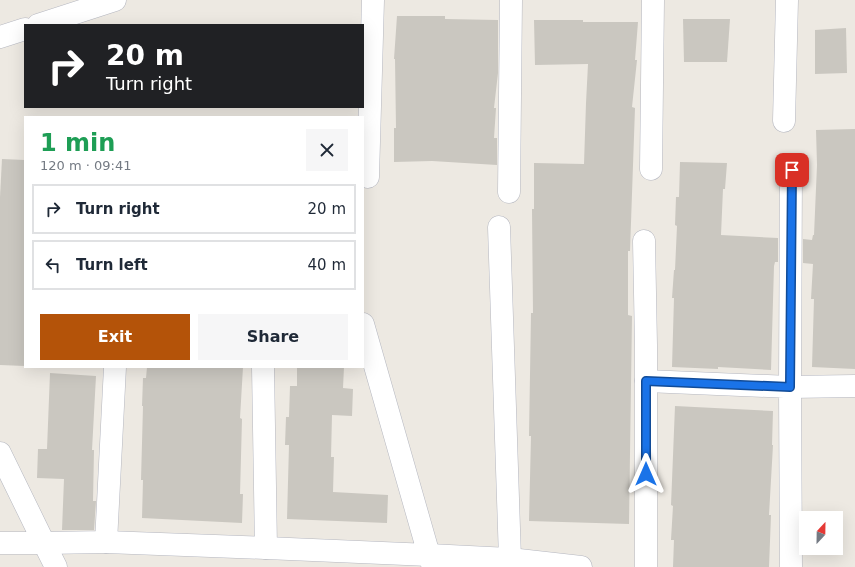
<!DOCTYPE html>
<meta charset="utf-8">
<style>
:root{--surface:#fff;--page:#f6f6f7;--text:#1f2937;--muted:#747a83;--line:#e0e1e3;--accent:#b45309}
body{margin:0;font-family:"DejaVu Sans",sans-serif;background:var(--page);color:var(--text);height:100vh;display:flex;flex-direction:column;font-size:15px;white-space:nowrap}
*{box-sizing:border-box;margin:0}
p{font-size:13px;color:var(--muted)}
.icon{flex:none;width:22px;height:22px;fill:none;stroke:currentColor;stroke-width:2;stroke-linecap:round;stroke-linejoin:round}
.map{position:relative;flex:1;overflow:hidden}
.panel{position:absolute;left:24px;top:116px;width:340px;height:252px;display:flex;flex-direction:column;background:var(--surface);border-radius:0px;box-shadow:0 4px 16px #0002}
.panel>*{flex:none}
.hud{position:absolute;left:24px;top:24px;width:340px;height:84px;border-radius:0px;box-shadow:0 4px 16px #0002;background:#202124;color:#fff;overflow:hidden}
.needle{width:26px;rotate:22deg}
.tools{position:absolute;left:799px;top:511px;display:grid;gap:8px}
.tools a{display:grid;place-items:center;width:44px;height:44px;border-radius:0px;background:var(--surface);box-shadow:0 4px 16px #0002;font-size:20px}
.pin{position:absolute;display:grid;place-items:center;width:34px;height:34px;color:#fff;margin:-17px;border-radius:8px;box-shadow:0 2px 6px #0006}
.me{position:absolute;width:44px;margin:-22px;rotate:0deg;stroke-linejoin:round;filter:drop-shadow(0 0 3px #0008)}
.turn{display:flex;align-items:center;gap:14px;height:84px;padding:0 16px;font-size:18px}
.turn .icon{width:52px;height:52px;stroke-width:2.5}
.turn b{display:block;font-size:28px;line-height:34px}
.round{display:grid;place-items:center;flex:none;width:42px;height:42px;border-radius:0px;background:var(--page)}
.head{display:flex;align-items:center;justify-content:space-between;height:68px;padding:0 16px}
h1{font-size:24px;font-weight:700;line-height:30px;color:#1e9e55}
.cta{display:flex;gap:8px;margin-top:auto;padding:8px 16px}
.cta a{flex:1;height:46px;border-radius:0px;background:var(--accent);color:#fff;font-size:16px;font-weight:700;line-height:46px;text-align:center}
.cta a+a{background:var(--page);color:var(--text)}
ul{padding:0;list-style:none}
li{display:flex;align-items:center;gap:12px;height:50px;margin:0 8px 6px;padding:0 8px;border:2px solid var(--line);border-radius:0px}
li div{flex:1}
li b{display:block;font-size:15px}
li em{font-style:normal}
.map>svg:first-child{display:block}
.building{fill:#cac7c0}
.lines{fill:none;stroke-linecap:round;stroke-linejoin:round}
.minor-casing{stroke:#b5b7c0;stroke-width:23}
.minor{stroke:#fff;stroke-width:22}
.route-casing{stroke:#114b97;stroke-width:10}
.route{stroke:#1a73e8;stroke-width:7}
</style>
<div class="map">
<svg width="855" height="567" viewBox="0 0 855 567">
<rect width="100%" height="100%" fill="#ede9e2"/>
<g class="building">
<path d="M 397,16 L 445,16 L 445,19 L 498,20 L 498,73 L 494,108 L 496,108 L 494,138 L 497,138 L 497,165 L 432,161 L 394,162 L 394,128 L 396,128 L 395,59 L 394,59 Z"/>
<path d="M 683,19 L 730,19 L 727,62 L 684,62 Z"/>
<path d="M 534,20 L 583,20 L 583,22 L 638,22 L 635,60 L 637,60 L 632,107 L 635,108 L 630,251 L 628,251 L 628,315 L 632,316 L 629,524 L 529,521 L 531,436 L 529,436 L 531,313 L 533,313 L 532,209 L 534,209 L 534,163 L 584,164 L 586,103 L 588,64 L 535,65 Z"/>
<path d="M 846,28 L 847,73 L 815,74 L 815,30 Z"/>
<path d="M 855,129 L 855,369 L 812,367 L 814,299 L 811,299 L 813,264 L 803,263 L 803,239 L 812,240 L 813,235 L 814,235 L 817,165 L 816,130 Z"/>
<path d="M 2,159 L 25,160 L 25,366 L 0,365 L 0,197 Z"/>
<path d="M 680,162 L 727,163 L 725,189 L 723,189 L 721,235 L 778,238 L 778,262 L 775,262 L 774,266 L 771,370 L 718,367 L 718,369 L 672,367 L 674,298 L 672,298 L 674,270 L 675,270 L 677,226 L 675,225 L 676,197 L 679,197 Z"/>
<path d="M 147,367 L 243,367 L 240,418 L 242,419 L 240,494 L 243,494 L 242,523 L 142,518 L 143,480 L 141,480 L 143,406 L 142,406 L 143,378 L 146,378 Z"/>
<path d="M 297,367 L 344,367 L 343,388 L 353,389 L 352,416 L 332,415 L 331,457 L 334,457 L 333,492 L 388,495 L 387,523 L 287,519 L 289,445 L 285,445 L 286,417 L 289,417 L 290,386 L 297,386 Z"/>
<path d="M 50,373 L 96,376 L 92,450 L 94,450 L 93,501 L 96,501 L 94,530 L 62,530 L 64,479 L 37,478 L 38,449 L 47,449 Z"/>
<path d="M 675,406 L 773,411 L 772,445 L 773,445 L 769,515 L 771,515 L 769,567 L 673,567 L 674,540 L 671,540 L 673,506 L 671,505 Z"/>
</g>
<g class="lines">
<g class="minor-casing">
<g id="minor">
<path d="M 38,25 L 115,0"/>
<path d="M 0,37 L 25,29"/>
<path d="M 784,121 L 787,0"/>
<path d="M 651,169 L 653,0"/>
<path d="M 791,170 L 790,387 L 855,386"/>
<path d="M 368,177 L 373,0"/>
<path d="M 509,192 L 511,0"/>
<path d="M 499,227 L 510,559"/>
<path d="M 644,241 L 646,345 L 646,567"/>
<path d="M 646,381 L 790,387 L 791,567"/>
<path d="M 0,453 L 44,543 L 0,543"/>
<path d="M 106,542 L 266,548 L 263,367"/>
<path d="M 266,548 L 429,555 L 363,324"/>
<path d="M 56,567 L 44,543 L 106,542 L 115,367"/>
<path d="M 433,567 L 429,555 L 510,559 L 581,567"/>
</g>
</g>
<use href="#minor" class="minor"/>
</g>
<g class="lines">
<g class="route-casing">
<path id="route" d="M 646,474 L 646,381 L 790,387 L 792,170"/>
</g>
<use href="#route" class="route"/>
</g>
</svg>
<div class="tools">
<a><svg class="needle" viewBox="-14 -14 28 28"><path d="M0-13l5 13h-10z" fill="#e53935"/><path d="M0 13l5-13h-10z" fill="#747a83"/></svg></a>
</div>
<div class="pin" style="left:792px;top:170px;background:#d93025"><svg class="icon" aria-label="arrive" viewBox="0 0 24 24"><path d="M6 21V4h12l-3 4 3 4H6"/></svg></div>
<svg class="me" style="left:646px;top:474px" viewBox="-20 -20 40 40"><path d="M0-17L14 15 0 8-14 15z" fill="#1a73e8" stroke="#fff" stroke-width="4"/></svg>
<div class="hud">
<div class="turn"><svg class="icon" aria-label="right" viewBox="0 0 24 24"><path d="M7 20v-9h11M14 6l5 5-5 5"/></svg><div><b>20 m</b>Turn right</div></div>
</div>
<section class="panel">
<div class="head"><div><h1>1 min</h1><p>120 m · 09:41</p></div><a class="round"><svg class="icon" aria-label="close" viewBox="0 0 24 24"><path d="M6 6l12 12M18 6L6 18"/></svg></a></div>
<ul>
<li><svg class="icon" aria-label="right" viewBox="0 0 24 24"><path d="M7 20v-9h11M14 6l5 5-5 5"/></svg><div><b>Turn right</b></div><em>20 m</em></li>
<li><svg class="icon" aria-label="left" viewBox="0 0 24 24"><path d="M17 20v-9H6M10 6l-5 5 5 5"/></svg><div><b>Turn left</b></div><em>40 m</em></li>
</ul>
<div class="cta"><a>Exit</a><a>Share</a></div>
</section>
</div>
